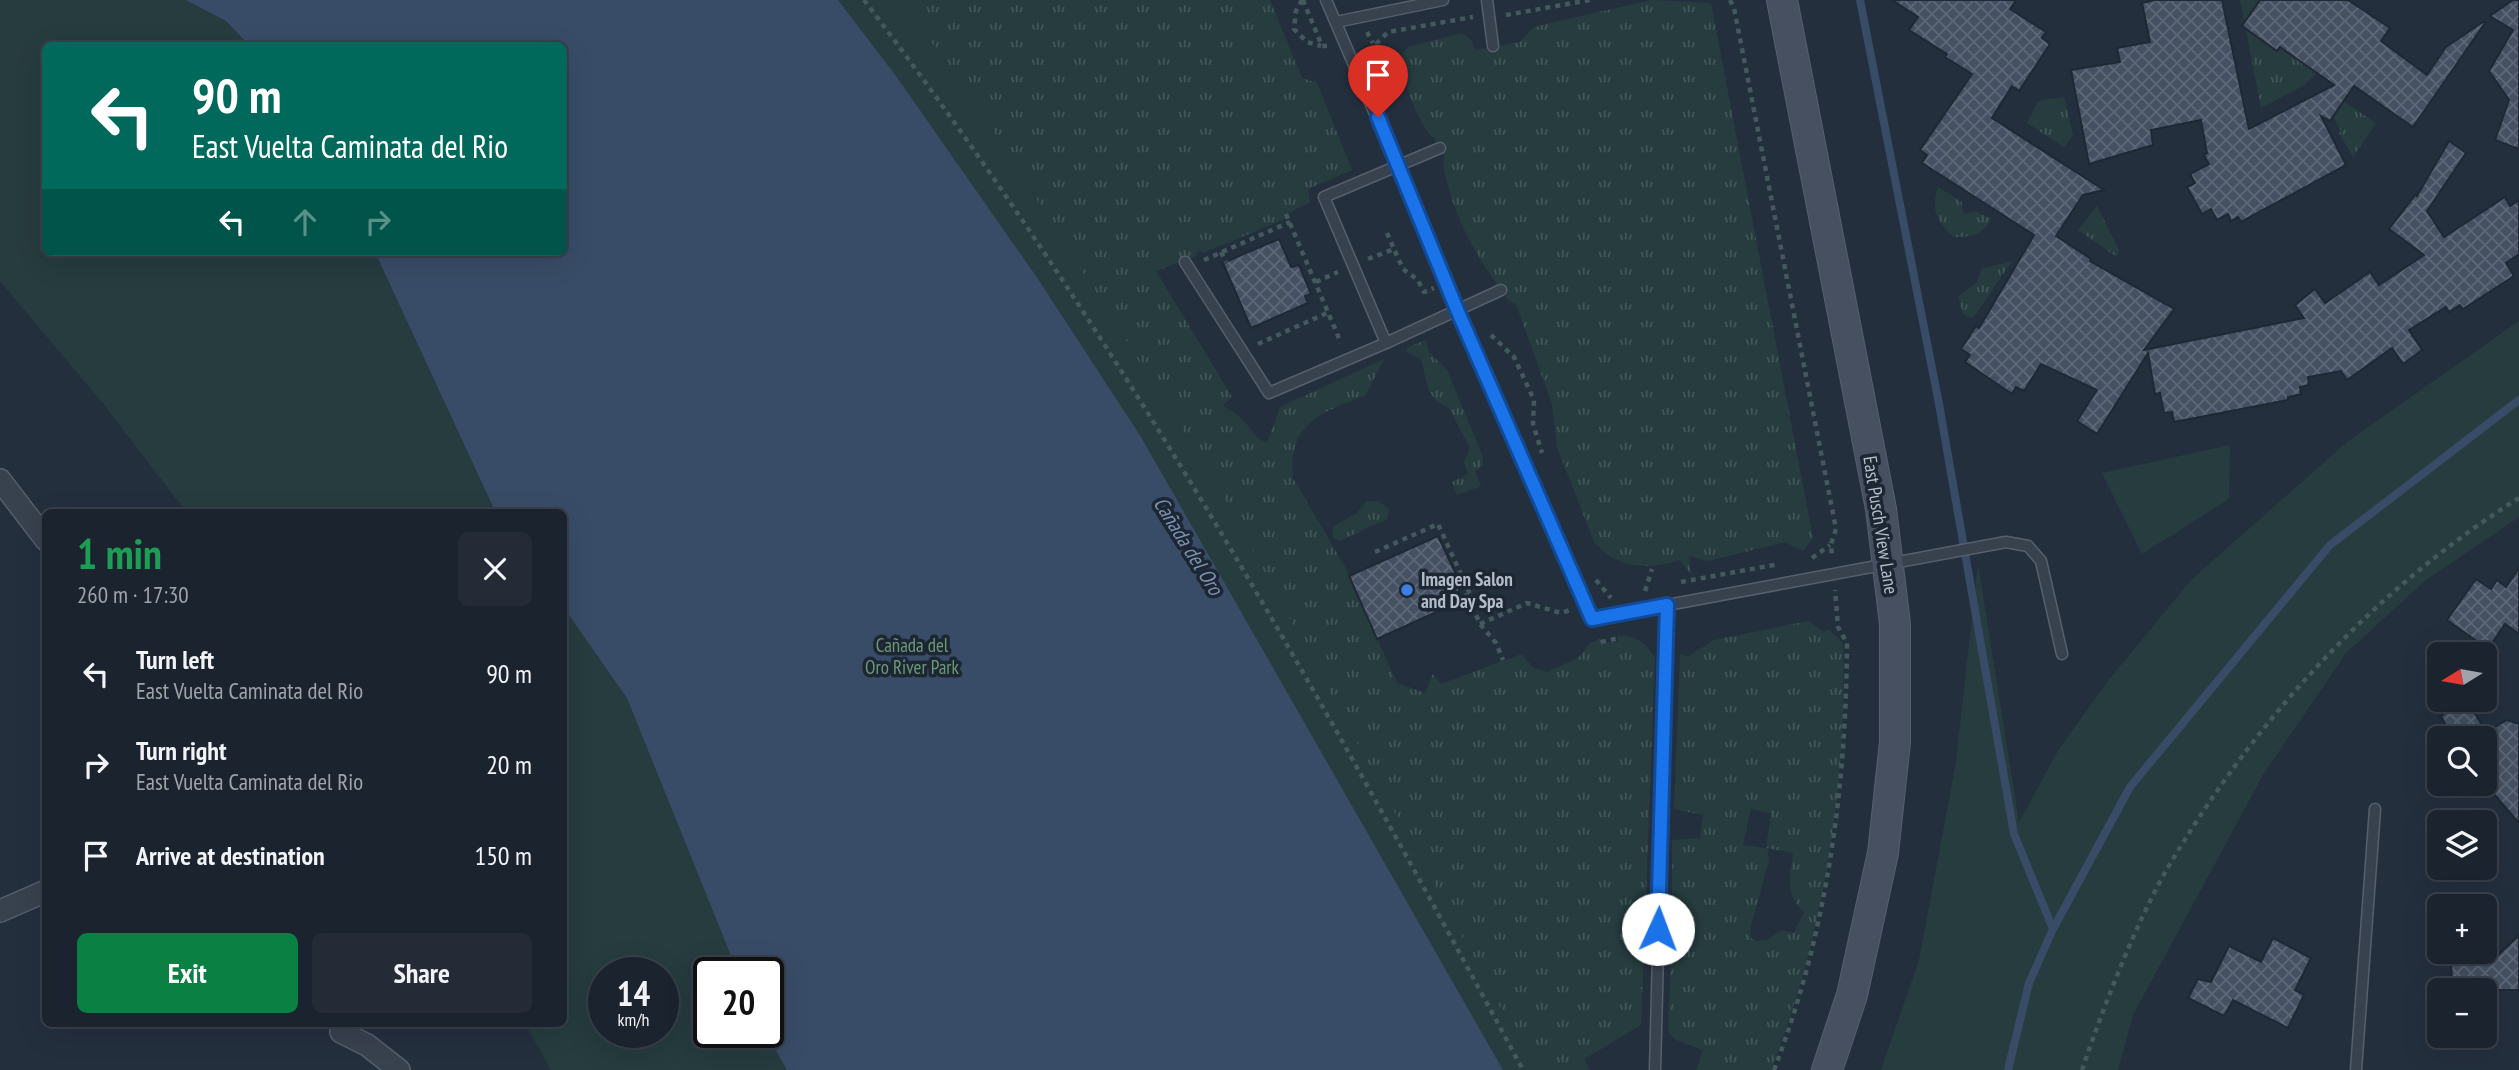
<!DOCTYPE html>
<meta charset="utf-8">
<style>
:root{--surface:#1b232e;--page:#242b36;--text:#f1f3f6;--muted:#a0a4aa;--line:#39404a;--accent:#0b8043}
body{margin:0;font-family:"PT Sans Narrow",sans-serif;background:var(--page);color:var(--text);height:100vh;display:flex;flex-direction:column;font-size:26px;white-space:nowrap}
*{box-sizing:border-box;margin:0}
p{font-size:23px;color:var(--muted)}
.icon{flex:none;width:38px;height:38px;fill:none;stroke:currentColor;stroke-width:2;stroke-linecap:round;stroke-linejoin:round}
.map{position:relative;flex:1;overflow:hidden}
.sheet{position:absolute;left:42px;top:509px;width:525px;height:518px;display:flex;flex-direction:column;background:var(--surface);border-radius:10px;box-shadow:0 7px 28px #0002,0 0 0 2px var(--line)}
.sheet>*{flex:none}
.hud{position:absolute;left:42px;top:42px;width:525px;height:214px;border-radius:10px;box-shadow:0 7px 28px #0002,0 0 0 2px var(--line);background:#00695c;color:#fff;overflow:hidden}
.needle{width:46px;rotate:259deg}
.buttons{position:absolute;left:2427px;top:642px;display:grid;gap:14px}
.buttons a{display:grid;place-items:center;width:70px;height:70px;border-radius:10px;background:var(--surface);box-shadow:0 7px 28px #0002,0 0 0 2px var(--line);font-size:35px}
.speed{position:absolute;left:588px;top:957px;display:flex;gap:14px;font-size:35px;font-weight:700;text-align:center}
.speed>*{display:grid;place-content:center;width:91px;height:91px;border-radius:50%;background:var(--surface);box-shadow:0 7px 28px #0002,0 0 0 2px var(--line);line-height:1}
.speed small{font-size:18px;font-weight:400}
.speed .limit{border:4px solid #111;border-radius:10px;background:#fff;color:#111}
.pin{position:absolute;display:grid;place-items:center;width:60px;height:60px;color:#fff;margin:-72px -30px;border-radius:50% 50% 50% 0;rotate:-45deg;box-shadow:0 0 7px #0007}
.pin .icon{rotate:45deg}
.me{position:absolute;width:77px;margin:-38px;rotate:2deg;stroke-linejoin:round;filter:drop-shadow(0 0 5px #0008)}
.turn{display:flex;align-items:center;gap:24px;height:147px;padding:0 35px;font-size:32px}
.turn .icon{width:91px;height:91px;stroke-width:2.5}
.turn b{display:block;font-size:49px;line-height:60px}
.lanes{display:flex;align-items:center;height:66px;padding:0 35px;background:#0003;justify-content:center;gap:35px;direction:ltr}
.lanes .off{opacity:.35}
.round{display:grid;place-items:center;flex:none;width:74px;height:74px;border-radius:10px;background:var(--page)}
.headline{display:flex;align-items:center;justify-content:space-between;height:119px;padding:0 35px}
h1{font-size:42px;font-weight:800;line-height:52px;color:#1e9e55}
.button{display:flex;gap:14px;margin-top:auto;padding:14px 35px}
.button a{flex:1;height:80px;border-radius:10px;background:var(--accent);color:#fff;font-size:28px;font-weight:800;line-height:80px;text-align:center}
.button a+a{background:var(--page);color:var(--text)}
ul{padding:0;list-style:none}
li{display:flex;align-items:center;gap:21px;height:91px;padding:0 35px}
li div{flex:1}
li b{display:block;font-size:26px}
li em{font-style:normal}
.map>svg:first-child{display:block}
.grass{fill:url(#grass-tufts);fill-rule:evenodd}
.park{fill:#263c3f;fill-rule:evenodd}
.water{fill:#394c67}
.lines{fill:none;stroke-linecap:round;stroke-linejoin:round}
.stream{stroke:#394c67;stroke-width:8}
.building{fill:url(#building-cross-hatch);stroke:#1f2835;stroke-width:2}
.lane-casing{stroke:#565f6c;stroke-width:13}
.street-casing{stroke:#565f6c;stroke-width:24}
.secondary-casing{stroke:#565f6c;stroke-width:32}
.path{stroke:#44595c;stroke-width:4.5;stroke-dasharray:5 5;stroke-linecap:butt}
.lane{stroke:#38414e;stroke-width:10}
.street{stroke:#38414e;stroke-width:21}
.secondary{stroke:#465061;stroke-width:30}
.route-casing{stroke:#114b97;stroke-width:18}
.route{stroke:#1a73e8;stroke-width:12}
.shop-dot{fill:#3f7fe0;stroke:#1d2633;stroke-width:2.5}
.labels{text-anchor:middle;stroke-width:7;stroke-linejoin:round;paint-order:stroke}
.street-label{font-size:19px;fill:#b4bcc9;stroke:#1d2633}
.poi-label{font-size:19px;font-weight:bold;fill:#b4bcc9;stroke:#1d2633;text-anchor:start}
.park-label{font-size:19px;fill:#6b9a76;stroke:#1d2633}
.water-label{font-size:21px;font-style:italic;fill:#7c92b1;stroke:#1d2633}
</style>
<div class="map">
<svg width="2519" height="1070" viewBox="0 0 2519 1070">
<defs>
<pattern id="grass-tufts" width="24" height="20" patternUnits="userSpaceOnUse" patternTransform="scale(1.75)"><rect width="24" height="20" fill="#263c3f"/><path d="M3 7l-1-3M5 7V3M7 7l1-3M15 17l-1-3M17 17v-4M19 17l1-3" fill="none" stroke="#435659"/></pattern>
<pattern id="building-cross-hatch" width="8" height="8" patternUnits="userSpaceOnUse" patternTransform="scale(1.75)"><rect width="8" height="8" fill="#455162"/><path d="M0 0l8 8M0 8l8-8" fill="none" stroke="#5d6877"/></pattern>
</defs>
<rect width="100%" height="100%" fill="#242f3e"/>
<g class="grass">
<path d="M 873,0 L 1270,0 L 1302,78 L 1317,83 L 1352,170 L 1308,189 L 1310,202 L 1284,215 L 1285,219 L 1203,253 L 1201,250 L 1196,253 L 1197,256 L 1156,271 L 1232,397 L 1223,405 C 1228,411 1237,413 1242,419 C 1252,429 1253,438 1267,443 L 1280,407 L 1384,359 L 1366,395 C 1322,413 1288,421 1293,478 L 1345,567 L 1397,683 L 1425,693 L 1433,674 L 1441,684 L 1522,654 L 1532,667 L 1547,672 L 1578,658 L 1590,643 L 1600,639 L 1602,644 L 1618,641 L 1618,636 C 1635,634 1647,644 1655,658 L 1641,1025 L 1584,1059 L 1590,1070 L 1531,1070 Z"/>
<path d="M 1652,0 L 1711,3 L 1813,538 L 1803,551 L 1785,542 L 1708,561 L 1690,556 L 1689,565 L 1692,575 L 1680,560 C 1648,570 1618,570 1594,542 L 1557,447 L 1552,404 L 1516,304 L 1509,301 C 1477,258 1451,215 1443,162 L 1445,158 L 1434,137 L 1431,137 C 1413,111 1404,85 1402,54 L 1408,47 L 1462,33 L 1471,40 L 1475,50 L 1520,42 L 1533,28 L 1545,24 Z"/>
<path d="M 2240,0 L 2260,0 L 2249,16 L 2288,36 L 2317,73 L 2304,85 L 2261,108 Z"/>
<path d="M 2329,92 L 2376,123 L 2353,157 L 2339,133 L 2341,131 L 2333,116 Z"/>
<path d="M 2064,97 L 2073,135 L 2064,147 L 2027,123 L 2038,101 Z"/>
<path d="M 1938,187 L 1962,202 L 1962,210 L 1966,214 L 1976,211 L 1991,219 C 1982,236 1971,237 1953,237 C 1936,220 1931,209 1938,187 Z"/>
<path d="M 2097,206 L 2119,250 L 2117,257 L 2078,230 Z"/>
<path d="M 2012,261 L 1973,318 L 1963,314 L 1958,297 L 1977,282 L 1981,269 Z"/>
<path d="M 1426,340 L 1428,351 L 1447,370 L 1483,457 L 1482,466 L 1475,471 L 1481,486 L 1457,495 L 1452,482 L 1468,474 L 1464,462 L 1470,448 L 1449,408 L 1437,402 L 1429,391 L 1421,359 L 1406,352 L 1408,347 Z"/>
<path d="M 1378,501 L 1389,509 L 1387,519 L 1339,541 L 1333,537 L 1333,527 L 1357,513 L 1366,502 Z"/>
<path d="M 1808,621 L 1824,632 L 1828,629 L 1843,643 C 1847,790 1824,933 1771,1070 L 1696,1070 L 1703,1050 L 1674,1039 L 1668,1030 L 1672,934 L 1680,940 L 1690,929 L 1679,919 L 1672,928 L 1672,840 L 1700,838 L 1703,815 L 1674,809 L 1680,654 L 1688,657 L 1714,640 ZM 1751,809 L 1771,813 L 1766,848 L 1743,845 ZM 1767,848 L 1793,853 C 1790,881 1784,890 1804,912 L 1794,933 L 1782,930 L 1767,940 L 1756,941 L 1751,938 L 1750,930 L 1769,860 Z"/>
</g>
<g class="park">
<path d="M 0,0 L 901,0 L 980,110 L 1218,486 L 1534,1070 L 551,1070 L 525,1024 L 564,1024 L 564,513 L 187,513 L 105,406 L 0,281 ZM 46,46 L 564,46 L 564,252 L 46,252 ZM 604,973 L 663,973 L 663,1032 L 604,1032 ZM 709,973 L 768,973 L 768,1032 L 709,1032 Z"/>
<path d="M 2519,321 L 2519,517 L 2426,580 L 2346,653 L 2263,775 L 2133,1015 L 2118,1070 L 1881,1070 L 1919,960 L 1956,762 L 1978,564 L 2019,822 L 2059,749 L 2110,678 L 2192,579 L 2347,442 Z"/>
<path d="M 2230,445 L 2229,499 L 2142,554 L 2102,473 Z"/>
</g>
<path class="water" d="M 186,0 L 838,0 L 896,76 L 1038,279 L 1141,437 L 1503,1070 L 787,1070 L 766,1033 L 768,973 L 738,973 L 627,698 L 564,608 L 564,513 L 496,513 L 375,252 L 564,252 L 564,46 L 249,45 L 226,21 Z"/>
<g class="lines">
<g class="stream">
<path d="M 1860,0 L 1939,404 L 2014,834 L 2053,929"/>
<path d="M 2008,1070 L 2029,983 L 2053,929 L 2130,787 L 2330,545 L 2519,400"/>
</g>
</g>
<g class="building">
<path d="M 1892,0 L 2016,0 L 2010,9 L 2046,32 L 2042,38 L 2050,44 L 2019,91 L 2012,86 L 1992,118 L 2104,190 L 2083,195 L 2056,236 L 2091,259 L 2090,261 L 2174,309 L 2144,350 L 2304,318 L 2295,305 L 2315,289 L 2325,303 L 2370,272 L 2379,285 L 2424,255 L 2389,229 L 2416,194 L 2417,196 L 2449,141 L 2466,153 L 2427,211 L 2444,237 L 2505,197 L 2510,206 L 2519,200 L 2519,254 L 2506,263 L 2514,276 L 2463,309 L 2460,305 L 2449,312 L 2446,307 L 2409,330 L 2422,350 L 2403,364 L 2392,348 L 2347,380 L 2341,371 L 2308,377 L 2309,385 L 2300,387 L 2301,394 L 2288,397 L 2288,400 L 2174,422 L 2172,412 L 2164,413 L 2160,393 L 2155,394 L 2148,353 L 2097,434 L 2077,421 L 2097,390 L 2041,364 L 2024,391 L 2016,387 L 2012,394 L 1965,362 L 1970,355 L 1961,349 L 1976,326 L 1979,328 L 2034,235 L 1922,163 L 1927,155 L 1920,150 L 1972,74 L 1945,57 L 1947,54 L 1909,30 L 1918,17 Z"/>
<path d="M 2155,0 L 2222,0 L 2249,129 L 2334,85 L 2280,47 L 2277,51 L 2242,26 L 2260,0 L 2348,0 L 2390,28 L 2381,41 L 2427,75 L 2446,47 L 2483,22 L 2485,23 L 2413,127 L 2354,86 L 2330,121 L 2321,116 L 2346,165 L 2241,222 L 2238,217 L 2231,221 L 2228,214 L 2217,220 L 2211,209 L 2202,214 L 2187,187 L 2195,183 L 2190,174 L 2209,164 L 2204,155 L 2207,153 L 2201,120 L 2151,130 L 2153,145 L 2089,164 L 2071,70 L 2120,62 L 2117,48 L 2150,42 L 2142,3 Z"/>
<path d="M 2513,0 L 2519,0 L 2519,149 L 2495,140 L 2509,100 L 2489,71 L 2513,30 L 2490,16 Z"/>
<path d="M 1279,239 L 1291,267 L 1299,265 L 1311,294 L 1305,296 L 1308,303 L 1251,328 L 1223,263 Z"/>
<path d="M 1438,536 L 1461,585 L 1454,604 L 1377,639 L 1349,576 Z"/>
<path d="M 2519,568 L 2519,634 L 2505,624 L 2488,649 L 2447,620 L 2476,579 L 2491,589 L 2497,580 L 2506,587 Z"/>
<path d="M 2467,700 L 2486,732 L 2507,720 L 2519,724 L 2519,823 L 2494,794 L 2485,790 L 2485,738 L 2453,738 L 2441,716 Z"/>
<path d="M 2519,935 L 2519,990 L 2452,990 L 2451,959 L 2477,958 L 2485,952 L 2493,960 Z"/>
<path d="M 2273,938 L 2311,958 L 2295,990 L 2304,995 L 2288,1028 L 2233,1000 L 2224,1016 L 2188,998 L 2198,979 L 2211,982 L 2229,946 L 2261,962 Z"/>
</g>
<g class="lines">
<g class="lane-casing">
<g id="lane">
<path d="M 1326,0 L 1592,619 L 2006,542 L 2028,546 L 2041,561 L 2062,654"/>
<path d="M 1487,0 L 1493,46"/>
<path d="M 1336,22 L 1443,0"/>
<path d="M 1440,148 L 1324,197 L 1386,343 L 1501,290"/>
<path d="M 1185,262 L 1269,393 L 1386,343"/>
<path d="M 1655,1070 L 1667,605"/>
<path d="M 2356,1070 L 2375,809"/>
</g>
</g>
<g class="street-casing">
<g id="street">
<path d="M 0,480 L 46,540"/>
<path d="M 0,911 L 46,891"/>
<path d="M 341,1032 L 367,1045 L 399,1070"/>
</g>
</g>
<g class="secondary-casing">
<path id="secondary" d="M 1782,0 L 1881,509 L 1895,624 L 1895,742 L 1883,853 L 1852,995 L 1827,1070"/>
</g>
<g class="path">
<path d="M 864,0 C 1119,334 1324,701 1523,1070"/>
<path d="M 1302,0 L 1296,11 L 1294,29 L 1307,42 L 1321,46"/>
<path d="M 1303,0 L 1322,46 L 1327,46"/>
<path d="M 1730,0 L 1734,8 L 1836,529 L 1831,544 L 1832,557"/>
<path d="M 1506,15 L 1590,0"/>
<path d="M 1367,32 L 1373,43"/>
<path d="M 1374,64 L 1377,43 L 1388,32 L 1473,17"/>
<path d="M 1286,214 L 1341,343"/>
<path d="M 1387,233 L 1394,249"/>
<path d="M 1221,252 L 1226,262"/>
<path d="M 1368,259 L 1394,249 L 1403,269 L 1418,280 L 1424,292 L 1434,288"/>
<path d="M 1204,260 L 1290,222"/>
<path d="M 1316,282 L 1338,272"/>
<path d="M 1491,335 L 1514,357 L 1534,400 L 1533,424 L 1542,453"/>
<path d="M 1258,344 L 1329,312"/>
<path d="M 1375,552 L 1438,524 L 1471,596 L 1458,595"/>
<path d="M 1812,558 L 1830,545"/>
<path d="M 1596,580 L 1611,598"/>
<path d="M 1681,582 L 1779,564"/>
<path d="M 1645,591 L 1652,569"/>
<path d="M 1468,597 L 1480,624 L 1496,643 L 1503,660"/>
<path d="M 1480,624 L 1527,603 L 1561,613 L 1570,610"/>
<path d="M 1601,642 L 1619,638"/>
<path d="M 1774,1070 C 1827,932 1846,791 1847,643 L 1838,627 L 1835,590"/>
<path d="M 2082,1070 C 2103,1008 2135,925 2167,869 C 2254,721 2374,589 2519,498"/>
</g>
<use href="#lane" class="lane"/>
<use href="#street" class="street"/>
<use href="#secondary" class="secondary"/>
</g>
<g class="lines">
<g class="route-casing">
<path id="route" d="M 1378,117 L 1458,312 L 1592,619 L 1667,605 L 1658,929"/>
</g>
<use href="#route" class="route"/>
</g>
<circle class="shop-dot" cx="1407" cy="590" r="7"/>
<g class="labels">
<g class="street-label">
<text transform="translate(1881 525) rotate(81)" y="7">East Pusch View Lane</text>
</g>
<g class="poi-label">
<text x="1421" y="586">Imagen Salon<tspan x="1421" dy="22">and Day Spa</tspan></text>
</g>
<g class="park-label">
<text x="912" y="652">Cañada del<tspan x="912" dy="22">Oro River Park</tspan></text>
</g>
<g class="water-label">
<text transform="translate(1188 546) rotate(58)" y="7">Cañada del Oro</text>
</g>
</g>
</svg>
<div class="buttons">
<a><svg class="needle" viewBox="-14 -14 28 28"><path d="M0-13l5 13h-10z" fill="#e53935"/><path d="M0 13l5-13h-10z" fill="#a0a4aa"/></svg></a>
<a><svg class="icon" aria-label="search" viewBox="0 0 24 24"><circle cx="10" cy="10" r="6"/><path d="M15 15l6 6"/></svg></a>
<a><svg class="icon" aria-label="layers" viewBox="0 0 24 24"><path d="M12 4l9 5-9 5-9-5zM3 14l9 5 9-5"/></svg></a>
<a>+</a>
<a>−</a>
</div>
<div class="speed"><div>14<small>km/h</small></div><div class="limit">20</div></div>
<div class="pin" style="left:1378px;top:117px;background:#d93025"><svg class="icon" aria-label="arrive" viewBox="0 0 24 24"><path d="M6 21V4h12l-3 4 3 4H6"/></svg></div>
<svg class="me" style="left:1658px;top:929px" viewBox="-20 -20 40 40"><circle r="19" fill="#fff"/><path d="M0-13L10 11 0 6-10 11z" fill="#1a73e8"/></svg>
<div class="hud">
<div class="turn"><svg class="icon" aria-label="left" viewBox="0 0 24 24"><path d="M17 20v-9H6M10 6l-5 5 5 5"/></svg><div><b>90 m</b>East Vuelta Caminata del Rio</div></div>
<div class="lanes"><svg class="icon" aria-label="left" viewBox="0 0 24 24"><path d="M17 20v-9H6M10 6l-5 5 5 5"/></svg><svg class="icon off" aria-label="ahead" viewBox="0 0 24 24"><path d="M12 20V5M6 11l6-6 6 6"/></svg><svg class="icon off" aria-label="right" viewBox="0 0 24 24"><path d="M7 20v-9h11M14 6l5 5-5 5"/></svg></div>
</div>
<section class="sheet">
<div class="headline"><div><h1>1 min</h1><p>260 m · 17:30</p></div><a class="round"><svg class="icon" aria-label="close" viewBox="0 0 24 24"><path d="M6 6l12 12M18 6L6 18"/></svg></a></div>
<ul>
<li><svg class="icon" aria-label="left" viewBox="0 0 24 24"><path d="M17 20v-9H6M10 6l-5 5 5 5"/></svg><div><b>Turn left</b><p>East Vuelta Caminata del Rio</p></div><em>90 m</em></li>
<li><svg class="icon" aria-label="right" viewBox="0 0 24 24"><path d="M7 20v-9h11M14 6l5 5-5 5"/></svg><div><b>Turn right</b><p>East Vuelta Caminata del Rio</p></div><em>20 m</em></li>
<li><svg class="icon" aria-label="arrive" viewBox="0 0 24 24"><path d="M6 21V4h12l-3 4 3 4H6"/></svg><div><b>Arrive at destination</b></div><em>150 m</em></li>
</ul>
<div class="button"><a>Exit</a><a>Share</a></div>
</section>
</div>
